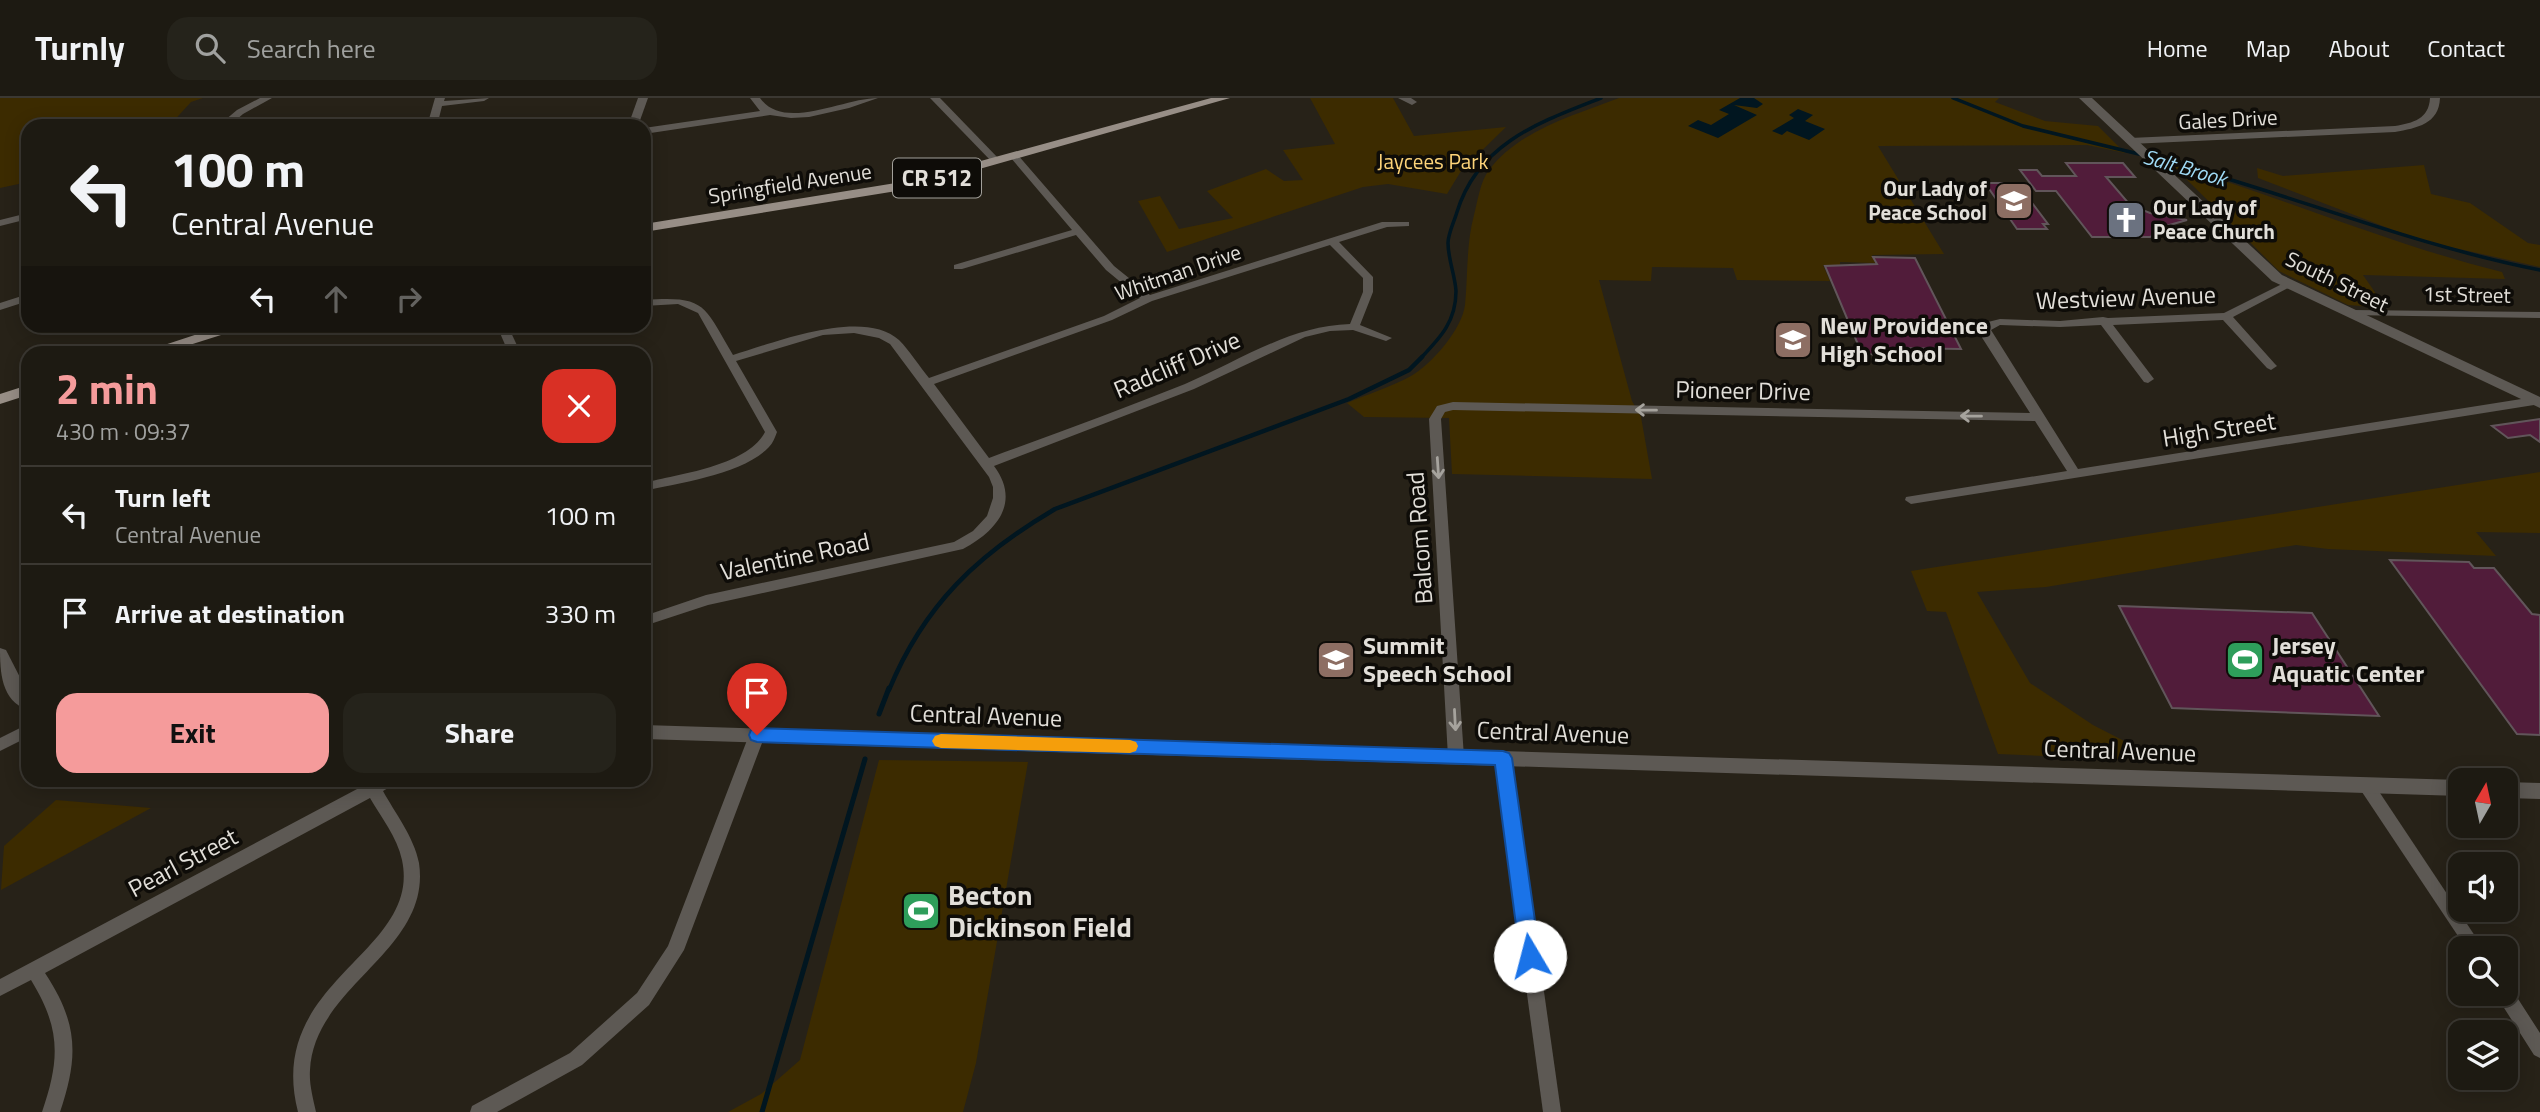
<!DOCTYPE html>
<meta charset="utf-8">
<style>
:root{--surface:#1d1a12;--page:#25231b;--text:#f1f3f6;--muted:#a0a19f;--line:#3b3832;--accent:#f59b9b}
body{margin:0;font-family:"Titillium Web",sans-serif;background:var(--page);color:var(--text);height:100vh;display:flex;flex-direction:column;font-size:26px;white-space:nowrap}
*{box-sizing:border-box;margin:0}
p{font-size:23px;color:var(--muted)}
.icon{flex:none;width:38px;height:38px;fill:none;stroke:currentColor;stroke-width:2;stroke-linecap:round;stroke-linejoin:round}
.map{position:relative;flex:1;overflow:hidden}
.drawer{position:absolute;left:21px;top:248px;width:630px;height:441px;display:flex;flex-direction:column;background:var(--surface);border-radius:21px;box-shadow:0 4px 18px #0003,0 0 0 2px var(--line)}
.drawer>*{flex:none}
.top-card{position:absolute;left:21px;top:21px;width:630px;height:214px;border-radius:21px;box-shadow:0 4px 18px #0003,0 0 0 2px var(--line);background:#1d1a12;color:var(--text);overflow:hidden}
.needle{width:46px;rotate:9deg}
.fabs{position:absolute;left:2448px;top:670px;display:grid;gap:14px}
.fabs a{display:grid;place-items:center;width:70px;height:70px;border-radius:14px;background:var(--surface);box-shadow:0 4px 18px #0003,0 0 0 2px var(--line);font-size:35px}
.pin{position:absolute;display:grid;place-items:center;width:60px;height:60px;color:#fff;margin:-72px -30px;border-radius:50% 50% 50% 0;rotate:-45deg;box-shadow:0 0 7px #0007}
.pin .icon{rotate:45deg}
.me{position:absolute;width:77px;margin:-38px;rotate:352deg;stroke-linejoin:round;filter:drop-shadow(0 0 5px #0008)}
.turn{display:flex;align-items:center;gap:24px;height:147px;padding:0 35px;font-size:32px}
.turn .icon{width:91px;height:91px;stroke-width:2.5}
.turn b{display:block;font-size:49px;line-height:60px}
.lanes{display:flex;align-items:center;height:66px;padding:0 35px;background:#0003;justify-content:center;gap:35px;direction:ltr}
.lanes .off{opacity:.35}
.round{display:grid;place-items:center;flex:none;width:74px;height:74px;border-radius:21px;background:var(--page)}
.head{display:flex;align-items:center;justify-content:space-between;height:119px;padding:0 35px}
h1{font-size:42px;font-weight:700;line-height:52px;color:var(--accent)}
.button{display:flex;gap:14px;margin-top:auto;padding:14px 35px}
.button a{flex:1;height:80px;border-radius:21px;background:var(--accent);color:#111;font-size:28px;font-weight:700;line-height:80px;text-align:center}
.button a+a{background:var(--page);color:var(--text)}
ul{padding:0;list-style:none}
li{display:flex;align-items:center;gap:21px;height:98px;padding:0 35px;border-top:2px solid var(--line)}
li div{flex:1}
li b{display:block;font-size:26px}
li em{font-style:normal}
header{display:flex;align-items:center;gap:42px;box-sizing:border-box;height:98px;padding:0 35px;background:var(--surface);border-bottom:2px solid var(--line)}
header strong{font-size:33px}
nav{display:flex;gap:38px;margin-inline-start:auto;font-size:24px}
.search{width:490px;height:63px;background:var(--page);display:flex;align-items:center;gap:18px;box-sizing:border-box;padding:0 24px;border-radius:21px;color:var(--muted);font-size:26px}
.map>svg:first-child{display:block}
.green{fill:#3c2b00}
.water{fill:#011620}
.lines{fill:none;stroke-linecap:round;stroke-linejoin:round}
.stream-far2{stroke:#011620;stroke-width:3.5}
.stream-far1{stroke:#011620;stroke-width:4.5}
.stream{stroke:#011620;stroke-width:5}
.building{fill:#511c3a;stroke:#61555a;stroke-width:2}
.minor{fill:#5d5954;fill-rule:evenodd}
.tertiary{fill:#5d5954;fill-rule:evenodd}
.primary{fill:#978e86;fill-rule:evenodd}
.oneway{stroke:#a6a39d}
.route{fill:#1a73e8;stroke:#114b97;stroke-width:2}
.slow{fill:#f59e0b}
.labels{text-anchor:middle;stroke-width:7;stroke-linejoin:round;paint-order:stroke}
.far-street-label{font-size:21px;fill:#e2dfd9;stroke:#0e0c08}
.far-park-label{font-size:21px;fill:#fcd379;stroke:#0e0c08}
.far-water-label{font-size:21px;font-style:italic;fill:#9fdaf5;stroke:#0e0c08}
.far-poi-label{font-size:21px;font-weight:bold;fill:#e2dfd9;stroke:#0e0c08;text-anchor:end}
.shield{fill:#0e0c08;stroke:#a2a09a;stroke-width:2}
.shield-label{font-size:23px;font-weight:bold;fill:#e2dfd9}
.street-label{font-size:24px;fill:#e2dfd9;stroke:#0e0c08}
.poi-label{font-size:24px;font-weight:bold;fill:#e2dfd9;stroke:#0e0c08;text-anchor:start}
.near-poi-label{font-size:28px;font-weight:bold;fill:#e2dfd9;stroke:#0e0c08;text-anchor:start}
</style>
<header>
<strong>Turnly</strong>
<div class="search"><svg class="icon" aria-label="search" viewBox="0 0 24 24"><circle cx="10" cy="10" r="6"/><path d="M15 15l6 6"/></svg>Search here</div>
<nav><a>Home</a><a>Map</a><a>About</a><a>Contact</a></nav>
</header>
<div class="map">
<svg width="2540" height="1014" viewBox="0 0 2540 1014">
<rect width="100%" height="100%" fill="#272218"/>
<g class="green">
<path d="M 0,0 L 203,0 L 191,4 L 169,28 L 28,28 L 28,84 L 0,90 Z"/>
<path d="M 1310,0 L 1393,0 L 1414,38 L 1506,29 L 1461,73 L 1447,96 L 1388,86 L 1363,89 L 1167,154 L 1138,103 L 1160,98 L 1179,131 L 1233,120 L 1207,93 L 1266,71 L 1284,83 L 1303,82 L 1283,52 L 1335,46 Z"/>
<path d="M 1619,0 L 1999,0 L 1995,4 L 2045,23 L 2098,28 L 2125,55 L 2087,47 L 1878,48 L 1944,156 L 1872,157 L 1875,165 L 1840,164 L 1840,168 L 1823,167 L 1830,183 L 1737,182 L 1733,170 L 1652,169 L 1651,183 L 1599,182 L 1632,303 L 1641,319 L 1652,381 L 1452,376 L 1449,320 L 1364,319 L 1347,305 C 1368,296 1391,289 1411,278 C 1432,266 1462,231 1465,207 C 1468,177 1466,147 1474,117 C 1478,102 1480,84 1489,72 C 1519,32 1575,17 1619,0 Z"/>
<path d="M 2171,66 C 2282,99 2389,146 2502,174 L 2505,181 L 2363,177 L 2386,210 L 2348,207 L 2279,173 Z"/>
<path d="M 2424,67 L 2431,96 L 2470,105 L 2528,145 L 2540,147 L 2540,169 L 2419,142 L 2258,80 L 2257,70 L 2283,78 Z"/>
<path d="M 2540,374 L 2540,435 L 2476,434 L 2496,458 L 2328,451 L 2296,447 L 2046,489 L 1977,494 L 2030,585 L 2093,627 L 2132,647 L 2119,661 L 1998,656 L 1946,514 L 1927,513 L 1911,473 Z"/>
<path d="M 879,662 L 1028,664 L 976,965 L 963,1014 L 728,1014 L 761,996 L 800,962 Z"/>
<path d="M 56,702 L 151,710 L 1,792 L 4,748 Z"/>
</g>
<g class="water">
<path d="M 1740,0 L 1754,0 L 1763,6 L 1757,10 L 1734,7 L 1757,17 L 1718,40 L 1688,28 L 1698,22 L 1711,27 L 1729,16 L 1719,12 Z"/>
<path d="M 1798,11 L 1813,17 L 1805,23 L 1825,31 L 1809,42 L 1787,33 L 1782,37 L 1772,33 L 1794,20 L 1789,17 Z"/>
</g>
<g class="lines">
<g class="stream-far2">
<path d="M 1953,0 L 2023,28 L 2143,57"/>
<path d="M 2152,59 C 2283,93 2407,146 2540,172"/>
<path d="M 1420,261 C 1440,240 1456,224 1456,193 C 1455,177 1448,161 1448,145 C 1448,136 1454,124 1457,114 C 1478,45 1540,24 1601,0"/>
</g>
<path class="stream-far1" d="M 889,592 C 924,507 977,457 1055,411 L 1349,301 L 1409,272 L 1422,259"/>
<g class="stream">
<path d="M 879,616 L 889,590"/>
<path d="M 762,1014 L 865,661"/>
</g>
</g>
<g class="building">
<path d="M 2066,65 L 2123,65 L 2135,79 L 2106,79 L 2130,107 L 2150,115 L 2187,122 L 2166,128 L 2160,135 L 2150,139 L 2092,139 L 2056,93 L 2036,93 L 2020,72 L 2037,72 L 2042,78 L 2076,78 Z"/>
<path d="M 1985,85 L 2017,85 L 2048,126 L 2043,126 L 2047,131 L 2017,131 Z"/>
<path d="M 1873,159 L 1915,160 L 1961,251 L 1894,250 L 1898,257 L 1862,256 L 1825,168 L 1877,166 Z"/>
<path d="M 2540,321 L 2540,344 L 2530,337 L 2508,340 L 2492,328 Z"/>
<path d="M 2390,462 L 2469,464 L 2474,470 L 2494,470 L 2532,516 L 2540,517 L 2540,637 L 2517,636 Z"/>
<path d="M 2119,508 L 2312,515 L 2379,618 L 2172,610 Z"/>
</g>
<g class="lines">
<g class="minor">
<path d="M 260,0 L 272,0 L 243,16 L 229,28 L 218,28 L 237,12 Z"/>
<path d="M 435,0 L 445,0 L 444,3 L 489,0 L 484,3 L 442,8 L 437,28 L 427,28 Z"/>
<path d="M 638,0 L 648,0 L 638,28 L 628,28 Z"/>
<path d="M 750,0 L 760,0 C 784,34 843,0 878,0 L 849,10 L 809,19 L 791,20 L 770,17 L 644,36 L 644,30 L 760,13 Z"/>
<path d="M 930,0 L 940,0 L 999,61 L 999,65 L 993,65 Z"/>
<path d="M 1398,0 L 1411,0 L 1417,4 L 1412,7 Z"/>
<path d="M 2430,0 L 2440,0 C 2439,26 2417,30 2395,34 L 2130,46 L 2125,43 L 2130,40 L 2395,28 C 2413,25 2429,21 2430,0 Z"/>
<path d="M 1011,56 L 1017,56 L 1114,168 L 1150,197 L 1382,124 L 1409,124 L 1409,128 L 1387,129 L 1339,144 L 1373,179 L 1373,194 L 1360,227 L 1392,240 L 1386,243 L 1353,232 L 1330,233 L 1305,239 L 1194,291 L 994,368 C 1021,404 997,433 963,451 L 708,507 L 644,528 L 644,518 L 706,497 L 954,444 L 973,433 L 987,418 L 993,400 L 993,389 L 989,379 L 890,246 L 879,240 L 854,235 L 823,237 L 736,263 L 777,334 C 775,339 773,345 769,349 C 744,376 679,385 644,393 L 644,385 C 679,376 748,368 765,334 L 698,215 L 678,206 L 644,208 L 644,202 C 706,198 703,206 733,257 C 773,245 863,209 899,242 C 910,253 919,268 929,280 L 1104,218 L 1140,200 L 1106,172 L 1076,137 L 962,171 L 954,171 L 954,167 L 1072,132 L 1011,60 ZM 1330,147 L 1363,180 L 1363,194 L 1350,226 C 1289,228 1239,263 1185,286 C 1120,312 1054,336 989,360 L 934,286 L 1112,222 L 1152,203 Z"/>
<path d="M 28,115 L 28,121 L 0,128 L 0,122 Z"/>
<path d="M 2288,183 L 2292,184 L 2292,188 L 2233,219 L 2275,266 L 2277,268 L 2271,272 L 2267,270 L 2223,222 L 2113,227 L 2154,281 L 2148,285 L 2144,284 L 2101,227 L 2060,229 L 2000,227 L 1991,232 L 2078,371 L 2534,299 L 2540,303 L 2534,307 L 1911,406 L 1905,402 L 1906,399 L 2067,373 L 2035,323 L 1453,312 L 1445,314 L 1441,321 L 1464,659 L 1461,663 L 1456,665 L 1451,663 L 1448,659 L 1429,321 L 1437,308 L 1453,304 L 2030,315 L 1981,238 L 1979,232 L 1984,225 L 2000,221 L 2060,223 L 2103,219 L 2108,220 L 2224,215 Z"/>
<path d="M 28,196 L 28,203 L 0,212 L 0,205 Z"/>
<path d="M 2352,212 L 2540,214 L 2540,220 L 2348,217 L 2346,215 Z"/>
<path d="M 497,228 L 508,228 L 521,256 L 509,256 Z"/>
<path d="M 28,626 L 28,639 L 0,653 L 0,640 Z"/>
<path d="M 757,631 L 762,633 L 765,637 L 684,852 L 649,907 L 582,967 L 497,1014 L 470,1014 L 472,1008 L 570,955 L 637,895 L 668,848 L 749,637 L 752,633 Z"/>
<path d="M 1503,654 L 1508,656 L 1511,660 L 1561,1014 L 1543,1014 L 1495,660 L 1498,656 Z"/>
<path d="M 2366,681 L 2372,683 L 2483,850 L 2466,850 L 2360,691 L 2358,687 L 2360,683 Z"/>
<path d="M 374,682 L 397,682 L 395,686 L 383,693 C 395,715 414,739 419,765 C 432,853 314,887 310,972 C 309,986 313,1000 316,1014 L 298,1014 C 264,882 422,856 402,762 C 397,739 381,719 370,700 L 45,875 C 78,925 79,958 60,1014 L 42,1014 C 60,961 61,931 31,882 L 0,898 L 0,881 Z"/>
<path d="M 2506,888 L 2511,890 L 2540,935 L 2540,960 L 2534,957 L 2499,902 L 2496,896 L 2506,896 Z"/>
</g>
<g class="tertiary">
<path d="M 2079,0 L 2092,0 L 2282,177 L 2540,299 L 2540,310 L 2272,183 Z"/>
<path d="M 0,550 L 6,552 L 28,595 L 28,612 C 1,603 0,574 0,550 Z"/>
<path d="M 644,627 L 2460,682 L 2461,682 L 2460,698 L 644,641 Z"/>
<path d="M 2506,684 L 2540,685 L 2540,701 L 2506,700 Z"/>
</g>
<g class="primary">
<path d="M 1211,0 L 1230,0 L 909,91 L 644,134 L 644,126 L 908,83 Z"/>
<path d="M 222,228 L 242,228 L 240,231 L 161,256 L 137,256 Z"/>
<path d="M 28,287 L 28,297 L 0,306 L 0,296 Z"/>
</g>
</g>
<defs><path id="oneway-shaft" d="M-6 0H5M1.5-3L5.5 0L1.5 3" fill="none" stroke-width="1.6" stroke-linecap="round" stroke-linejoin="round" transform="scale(1.75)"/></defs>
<g class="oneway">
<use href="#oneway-shaft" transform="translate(1646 312) rotate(-179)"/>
<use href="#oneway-shaft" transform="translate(1971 318) rotate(-179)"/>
<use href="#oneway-shaft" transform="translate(1438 370) rotate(86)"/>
<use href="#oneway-shaft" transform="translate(1455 622) rotate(87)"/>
</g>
<path class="route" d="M 757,630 L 1503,653 L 1509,655 L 1512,660 L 1540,858 L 1537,864 L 1530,866 L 1523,864 L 1520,858 L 1495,667 L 757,644 L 751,642 L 749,637 L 751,632 Z"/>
<path class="slow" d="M 941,636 L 1130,642 L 1136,644 L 1138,648 L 1136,653 L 1130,655 L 941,650 L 935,648 L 932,643 L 935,638 Z"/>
<defs>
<g id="school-square" transform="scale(2.0125)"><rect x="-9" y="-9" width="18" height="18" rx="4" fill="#8d6e63" stroke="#0e0c08"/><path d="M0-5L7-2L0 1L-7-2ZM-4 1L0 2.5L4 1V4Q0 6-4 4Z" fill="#fff"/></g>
<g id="church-square" transform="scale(2.0125)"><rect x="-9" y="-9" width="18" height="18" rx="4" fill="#6b7280" stroke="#0e0c08"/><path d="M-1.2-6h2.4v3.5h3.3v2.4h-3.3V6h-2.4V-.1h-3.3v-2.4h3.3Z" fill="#fff"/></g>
<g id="stadium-square" transform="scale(2.0125)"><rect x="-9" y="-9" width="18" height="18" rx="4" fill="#2e9e5b" stroke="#0e0c08"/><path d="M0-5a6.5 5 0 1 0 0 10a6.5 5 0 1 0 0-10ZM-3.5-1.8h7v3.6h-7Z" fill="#fff"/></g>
</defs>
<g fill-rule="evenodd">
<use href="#school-square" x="2014" y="103"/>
<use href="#church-square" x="2126" y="122"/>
<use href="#school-square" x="1793" y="242"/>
<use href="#school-square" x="1336" y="562"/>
<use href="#stadium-square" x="2245" y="562"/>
<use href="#stadium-square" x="921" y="813"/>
</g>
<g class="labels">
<g class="far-street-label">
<text transform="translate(2228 22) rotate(-3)" y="7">Gales Drive</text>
<text transform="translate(790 86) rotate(-9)" y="7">Springfield Avenue</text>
<text transform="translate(1178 175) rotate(-19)" y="7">Whitman Drive</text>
<text transform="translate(2337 184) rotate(26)" y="7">South Street</text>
<text transform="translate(2467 197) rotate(1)" y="7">1st Street</text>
</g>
<g class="far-park-label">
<text x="1433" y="71">Jaycees Park</text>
</g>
<g class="far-water-label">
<text transform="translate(2185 70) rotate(16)" y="7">Salt Brook</text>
</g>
<g class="far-poi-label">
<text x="1987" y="98">Our Lady of<tspan x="1987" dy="24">Peace School</tspan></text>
<text x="2153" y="117" text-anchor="start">Our Lady of<tspan x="2153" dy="24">Peace Church</tspan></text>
</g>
<rect class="shield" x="893" y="60.5" width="88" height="39" rx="5"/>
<g class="shield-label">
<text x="937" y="88">CR 512</text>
</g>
<g class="street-label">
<text transform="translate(2126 200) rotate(-2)" y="8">Westview Avenue</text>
<text transform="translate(1177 267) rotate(-23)" y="8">Radcliff Drive</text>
<text transform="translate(1743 293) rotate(1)" y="8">Pioneer Drive</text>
<text transform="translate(2219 332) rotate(-9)" y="8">High Street</text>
<text transform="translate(1420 440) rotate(-94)" y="8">Balcom Road</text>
<text transform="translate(795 459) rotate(-12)" y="8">Valentine Road</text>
<text transform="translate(986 618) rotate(2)" y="8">Central Avenue</text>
<text transform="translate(1553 635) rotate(2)" y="8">Central Avenue</text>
<text transform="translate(2120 653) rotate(2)" y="8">Central Avenue</text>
<text transform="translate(183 765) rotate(-28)" y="8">Pearl Street</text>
</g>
<g class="poi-label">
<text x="1820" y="236">New Providence<tspan x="1820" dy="28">High School</tspan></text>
<text x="1363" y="556">Summit<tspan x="1363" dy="28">Speech School</tspan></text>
<text x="2272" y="556">Jersey<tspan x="2272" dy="28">Aquatic Center</tspan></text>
</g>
<g class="near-poi-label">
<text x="948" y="807">Becton<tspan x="948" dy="32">Dickinson Field</tspan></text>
</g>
</g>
</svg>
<div class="fabs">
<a><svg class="needle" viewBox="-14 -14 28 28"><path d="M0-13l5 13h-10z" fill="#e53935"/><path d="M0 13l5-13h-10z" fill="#a0a19f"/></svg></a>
<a><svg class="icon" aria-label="sound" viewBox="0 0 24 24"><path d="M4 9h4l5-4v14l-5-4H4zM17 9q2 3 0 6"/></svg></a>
<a><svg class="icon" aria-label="search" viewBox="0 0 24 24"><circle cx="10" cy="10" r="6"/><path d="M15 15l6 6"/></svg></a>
<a><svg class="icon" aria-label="layers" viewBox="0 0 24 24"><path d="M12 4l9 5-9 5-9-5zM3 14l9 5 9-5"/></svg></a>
</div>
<div class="pin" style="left:757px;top:637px;background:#d93025"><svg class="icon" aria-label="arrive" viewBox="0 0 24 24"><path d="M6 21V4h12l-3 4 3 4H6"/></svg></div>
<svg class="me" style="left:1530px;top:858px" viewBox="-20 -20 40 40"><circle r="19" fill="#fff"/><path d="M0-13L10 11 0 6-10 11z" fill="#1a73e8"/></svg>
<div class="top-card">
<div class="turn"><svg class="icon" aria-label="left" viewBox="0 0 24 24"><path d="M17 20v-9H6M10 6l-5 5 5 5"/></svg><div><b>100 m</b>Central Avenue</div></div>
<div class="lanes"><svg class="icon" aria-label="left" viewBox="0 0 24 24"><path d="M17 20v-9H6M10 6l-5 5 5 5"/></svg><svg class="icon off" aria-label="ahead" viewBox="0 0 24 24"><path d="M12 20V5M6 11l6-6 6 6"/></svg><svg class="icon off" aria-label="right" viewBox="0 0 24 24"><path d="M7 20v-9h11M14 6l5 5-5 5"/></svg></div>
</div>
<section class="drawer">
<div class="head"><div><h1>2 min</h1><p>430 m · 09:37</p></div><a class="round" style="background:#d93025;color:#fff"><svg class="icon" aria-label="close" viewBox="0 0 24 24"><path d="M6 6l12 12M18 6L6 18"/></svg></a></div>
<ul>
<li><svg class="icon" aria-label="left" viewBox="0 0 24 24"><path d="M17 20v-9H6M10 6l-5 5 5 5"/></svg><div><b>Turn left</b><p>Central Avenue</p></div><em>100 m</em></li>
<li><svg class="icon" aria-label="arrive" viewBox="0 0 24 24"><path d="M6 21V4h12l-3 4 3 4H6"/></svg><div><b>Arrive at destination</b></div><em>330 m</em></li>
</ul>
<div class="button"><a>Exit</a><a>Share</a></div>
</section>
</div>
